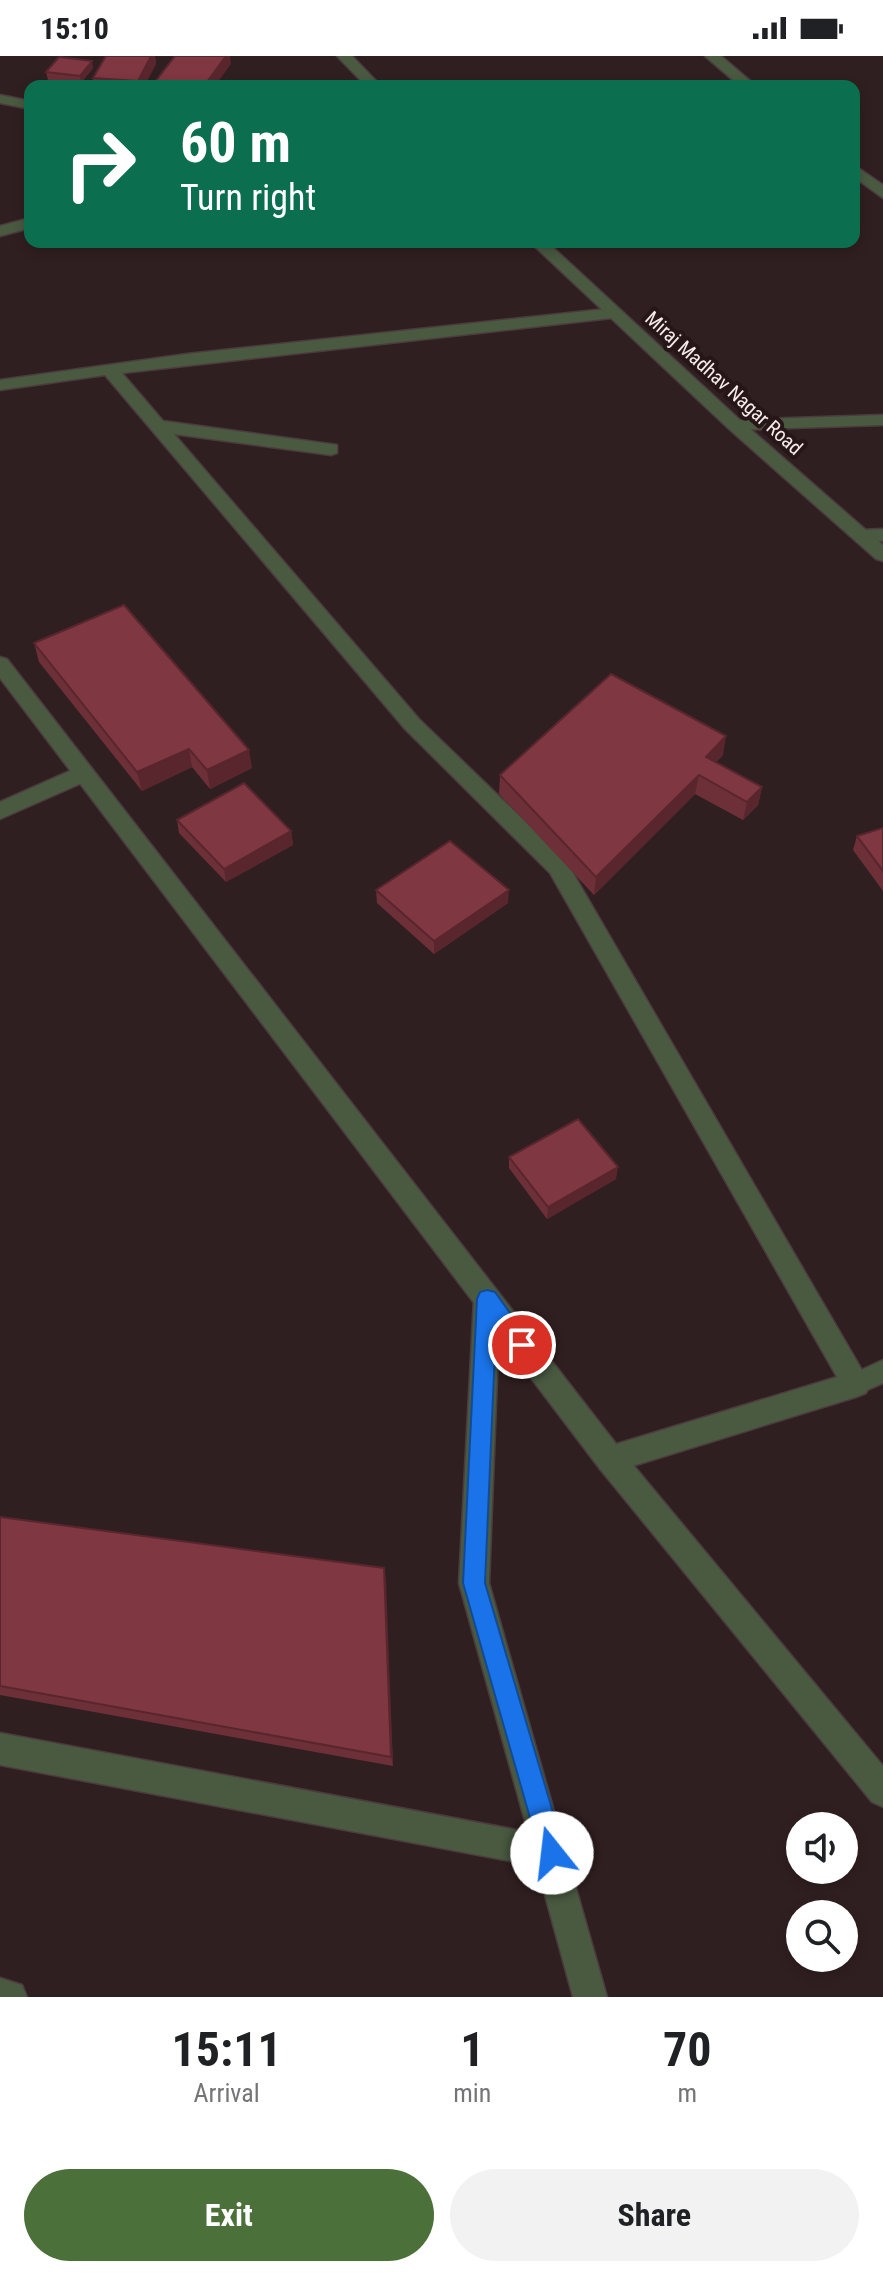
<!DOCTYPE html>
<style>
:root{--surface:#fff;--page:#f2f2f2;--text:#202124;--muted:#757577;--accent:#4b7039}
body{margin:0;font-family:"Roboto Condensed",sans-serif;background:var(--page);color:var(--text);height:100vh;display:flex;flex-direction:column;font-size:30px;white-space:nowrap}
*{box-sizing:border-box;margin:0}
p{font-size:26px;color:var(--muted)}
.icon{flex:none;width:44px;height:44px;fill:none;stroke:currentColor;stroke-width:2;stroke-linecap:round;stroke-linejoin:round}
.map{position:relative;height:1941px;overflow:hidden}
.drawer{display:flex;flex-direction:column;background:var(--surface);flex:1}
.drawer>*{flex:none}
.top-card{position:absolute;left:24px;top:24px;width:836px;height:168px;border-radius:16px;box-shadow:0 4px 12px #0003;background:#0b6e4f;color:#fff;overflow:hidden}
.buttons{position:absolute;left:786px;top:1756px;display:grid;gap:16px}
.buttons a{display:grid;place-items:center;width:72px;height:72px;border-radius:50%;background:var(--surface);box-shadow:0 4px 12px #0003;font-size:40px}
.pin{position:absolute;display:grid;place-items:center;width:68px;height:68px;color:#fff;margin:-34px;border:4px solid #fff;border-radius:50%;box-shadow:0 2px 8px #0007}
.me{position:absolute;width:88px;margin:-44px;rotate:344deg;stroke-linejoin:round;filter:drop-shadow(0 0 6px #0008)}
.turn{display:flex;align-items:center;gap:28px;height:168px;padding:0 24px;font-size:36px}
.turn .icon{width:104px;height:104px;stroke-width:2.5}
.turn b{display:block;font-size:56px;line-height:68px}
.eta{display:flex;justify-content:space-evenly;align-items:center;height:136px;text-align:center}
.eta b{font-size:48px;font-weight:700;line-height:56px}
.action{display:flex;gap:16px;margin-top:auto;padding:16px 24px}
.action a{flex:1;height:92px;border-radius:48px;background:var(--accent);color:#fff;font-size:32px;font-weight:700;line-height:92px;text-align:center}
.action a+a{background:var(--page);color:var(--text)}
.status{display:flex;justify-content:space-between;align-items:center;height:56px;padding:0 40px;background:var(--surface);direction:ltr}
.status svg{height:22px;fill:currentColor}
.map>svg:first-child{display:block}
.lines{fill:none;stroke-linecap:round;stroke-linejoin:round}
.service-casing{stroke:#4c3b3d;stroke-width:3}
.minor-casing{stroke:#4c3b3d;stroke-width:3}
.tertiary-casing{stroke:#4c3b3d;stroke-width:3}
.service{fill:#495a41;fill-rule:evenodd}
.minor{fill:#495a41;fill-rule:evenodd}
.tertiary{fill:#495a41;fill-rule:evenodd}
.wall{fill:#6d2f38}
.shaded-wall{fill:#59262e}
.building{fill:#7f3741;stroke:#59262e;stroke-width:2}
.route{fill:#1a73e8;stroke:#114b97;stroke-width:2}
.labels{text-anchor:middle;stroke-width:8;stroke-linejoin:round;paint-order:stroke}
.far-street-label{font-size:20px;fill:#f6eaea;stroke:#261617}
</style>
<div class="status"><b>15:10</b><svg viewBox="0 0 49 12"><path d="M0 12V9h3v3zM5 12V6h3v6zM10 12V3h3v9zM15 12V0h3v12zM26 1h20v11H26zM47 4h2v5h-2z"/></svg></div>
<div class="map">
<svg width="883" height="1941" viewBox="0 0 883 1941">
<rect width="100%" height="100%" fill="#301f21"/>
<g class="lines">
<g class="service-casing">
<path id="service" d="M 883,1304 L 883,1327 L 856,1339 L 848,1336 L 844,1328 L 848,1320 Z"/>
</g>
<g class="minor-casing">
<g id="minor">
<path d="M 705,0 L 721,0 L 756,30 L 740,30 Z"/>
<path d="M 0,39 L 30,45 L 30,53 L 0,47 Z"/>
<path d="M 854,109 L 883,129 L 883,142 L 854,121 Z"/>
<path d="M 30,162 L 30,172 L 0,180 L 0,170 Z"/>
<path d="M 615,252 L 623,257 L 621,261 L 122,317 L 163,365 L 337,389 L 337,397 L 331,399 L 174,378 L 419,663 L 566,805 L 870,1328 L 866,1337 L 856,1341 L 610,1417 L 600,1413 L 596,1403 L 600,1393 L 837,1321 L 550,817 L 405,673 L 105,319 L 0,334 L 0,324 L 187,298 Z"/>
<path d="M 883,359 L 883,369 L 735,374 L 726,369 L 735,364 Z"/>
<path d="M 883,473 L 883,485 L 861,486 L 852,480 L 861,474 Z"/>
<path d="M 83,709 L 94,717 L 91,723 L 0,763 L 0,746 Z"/>
<path d="M 487,1231 L 496,1234 L 500,1243 L 489,1527 L 607,1941 L 573,1941 L 537,1810 L 0,1709 L 0,1677 L 528,1776 L 459,1527 L 474,1243 L 478,1234 Z"/>
<path d="M 0,1922 L 22,1929 L 27,1941 L 0,1941 Z"/>
</g>
</g>
<g class="tertiary-casing">
<g id="tertiary">
<path d="M 337,0 L 352,0 L 381,30 L 366,30 Z"/>
<path d="M 530,186 L 547,186 L 741,365 L 883,489 L 883,505 L 876,503 L 729,373 Z"/>
<path d="M 0,601 L 7,603 L 620,1393 L 883,1710 L 883,1751 L 872,1746 L 600,1413 L 0,622 Z"/>
</g>
</g>
<use href="#service" class="service"/>
<use href="#minor" class="minor"/>
<use href="#tertiary" class="tertiary"/>
</g>
<g class="wall">
<path d="M 106,0 L 155,0 L 156,8 L 144,30 L 94,30 L 93,22 Z"/>
<path d="M 93,12 L 81,27 L 48,24 L 46,16 Z"/>
<path d="M 34,587 L 252,712 L 210,733 L 192,711 L 142,735 L 39,606 Z"/>
<path d="M 723,699 L 716,706 L 762,731 L 758,749 L 743,764 L 695,738 L 594,839 L 499,738 L 500,719 Z"/>
<path d="M 177,764 L 291,775 L 293,789 L 226,826 L 179,777 Z"/>
<path d="M 883,772 L 883,835 L 853,794 L 857,780 Z"/>
<path d="M 376,834 L 508,847 L 434,898 L 377,847 Z"/>
<path d="M 509,1101 L 616,1123 L 547,1163 L 509,1112 Z"/>
<path d="M 0,1461 L 384,1512 L 393,1710 L 0,1639 Z"/>
</g>
<g class="shaded-wall">
<path d="M 151,0 L 155,0 L 156,8 L 144,30 L 139,30 L 138,25 Z"/>
<path d="M 226,0 L 230,0 L 231,8 L 215,30 L 204,30 Z"/>
<path d="M 92,5 L 93,12 L 81,27 L 80,20 Z"/>
<path d="M 726,680 L 723,699 L 703,719 L 706,701 Z"/>
<path d="M 189,693 L 192,711 L 142,735 L 137,716 Z"/>
<path d="M 249,694 L 252,712 L 210,733 L 207,714 Z"/>
<path d="M 699,719 L 695,738 L 594,839 L 596,821 Z"/>
<path d="M 762,731 L 758,749 L 743,764 L 747,746 Z"/>
<path d="M 291,775 L 293,789 L 226,826 L 224,813 Z"/>
<path d="M 509,834 L 508,847 L 434,898 L 434,885 Z"/>
<path d="M 618,1111 L 616,1123 L 547,1163 L 548,1151 Z"/>
<path d="M 384,1512 L 386,1525 L 393,1710 L 391,1701 Z"/>
</g>
<g class="building">
<path d="M 106,0 L 151,0 L 138,25 L 93,22 Z"/>
<path d="M 175,0 L 226,0 L 204,30 L 152,30 Z"/>
<path d="M 59,1 L 92,5 L 80,20 L 46,16 Z"/>
<path d="M 124,549 L 249,694 L 207,714 L 189,693 L 137,716 L 34,587 Z"/>
<path d="M 611,618 L 726,680 L 706,701 L 762,731 L 747,746 L 699,719 L 596,821 L 500,719 Z"/>
<path d="M 244,727 L 291,775 L 224,813 L 177,764 Z"/>
<path d="M 883,772 L 883,815 L 857,780 Z"/>
<path d="M 450,785 L 509,834 L 434,885 L 376,834 Z"/>
<path d="M 578,1063 L 618,1111 L 548,1151 L 509,1101 Z"/>
<path d="M 0,1461 L 384,1512 L 391,1701 L 0,1630 Z"/>
</g>
<path class="route" d="M 487,1234 L 495,1236 L 533,1289 L 530,1295 L 522,1298 L 515,1295 L 496,1271 L 485,1527 L 565,1797 L 561,1806 L 552,1810 L 544,1806 L 540,1797 L 463,1527 L 477,1243 L 480,1236 Z"/>
<g class="labels">
<g class="far-street-label">
<text transform="translate(724 327) rotate(42)" y="7">Miraj Madhav Nagar Road</text>
</g>
</g>
</svg>
<div class="buttons">
<a><svg class="icon" aria-label="sound" viewBox="0 0 24 24"><path d="M4 9h4l5-4v14l-5-4H4zM17 9q2 3 0 6"/></svg></a>
<a><svg class="icon" aria-label="search" viewBox="0 0 24 24"><circle cx="10" cy="10" r="6"/><path d="M15 15l6 6"/></svg></a>
</div>
<div class="pin" style="left:522px;top:1289px;background:#d93025"><svg class="icon" aria-label="arrive" viewBox="0 0 24 24"><path d="M6 21V4h12l-3 4 3 4H6"/></svg></div>
<svg class="me" style="left:552px;top:1797px" viewBox="-20 -20 40 40"><circle r="19" fill="#fff"/><path d="M0-13L10 11 0 6-10 11z" fill="#1a73e8"/></svg>
<div class="top-card">
<div class="turn"><svg class="icon" aria-label="right" viewBox="0 0 24 24"><path d="M7 20v-9h11M14 6l5 5-5 5"/></svg><div><b>60 m</b>Turn right</div></div>
</div>
</div>
<section class="drawer">
<div class="eta">
<div><b>15:11</b><p>Arrival</p></div>
<div><b>1</b><p>min</p></div>
<div><b>70</b><p>m</p></div>
</div>
<div class="action"><a>Exit</a><a>Share</a></div>
</section>
